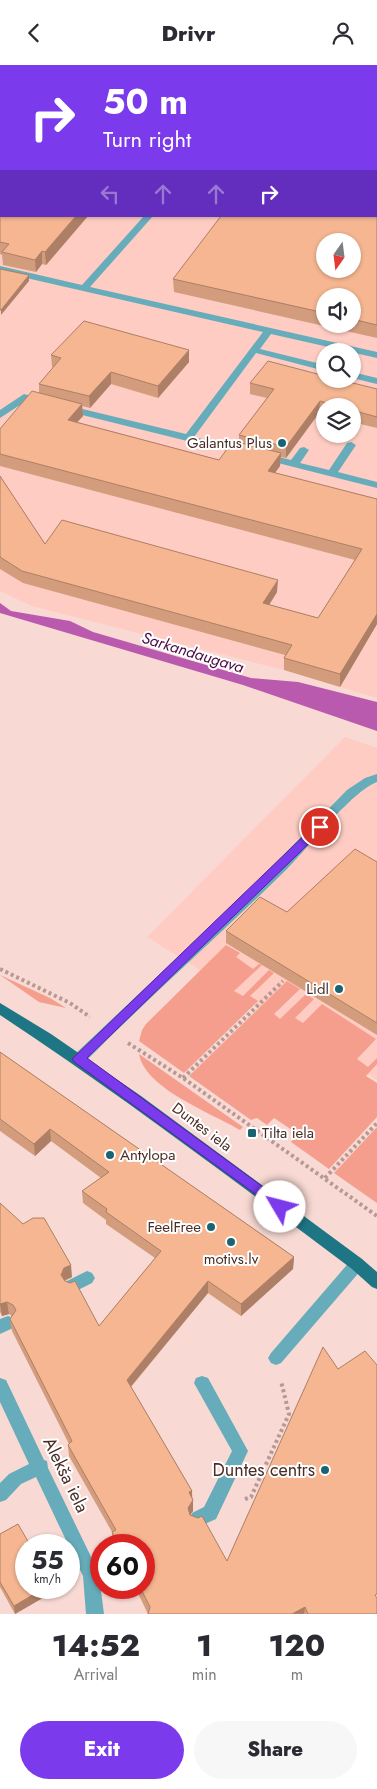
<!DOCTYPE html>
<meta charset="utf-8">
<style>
:root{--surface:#fff;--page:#f7f7f7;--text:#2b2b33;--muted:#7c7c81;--accent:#7c3aed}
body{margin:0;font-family:Jost,sans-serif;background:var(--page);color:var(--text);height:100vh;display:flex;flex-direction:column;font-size:19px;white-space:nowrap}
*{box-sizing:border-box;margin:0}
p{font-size:16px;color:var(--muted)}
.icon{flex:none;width:28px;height:28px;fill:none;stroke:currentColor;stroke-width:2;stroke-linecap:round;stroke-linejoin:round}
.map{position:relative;height:1549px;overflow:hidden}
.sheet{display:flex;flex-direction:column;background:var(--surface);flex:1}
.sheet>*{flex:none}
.top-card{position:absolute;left:0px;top:0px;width:378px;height:152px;box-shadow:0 1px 4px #0004;background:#7c3aed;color:#fff;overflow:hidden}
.needle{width:32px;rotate:194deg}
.tools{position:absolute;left:316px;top:168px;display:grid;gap:10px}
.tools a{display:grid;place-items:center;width:45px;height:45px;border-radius:50%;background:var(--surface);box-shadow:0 1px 4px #0004;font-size:25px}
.speed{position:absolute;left:15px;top:1469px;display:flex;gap:10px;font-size:25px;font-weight:700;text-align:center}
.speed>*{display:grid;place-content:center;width:65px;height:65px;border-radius:50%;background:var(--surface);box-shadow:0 1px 4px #0004;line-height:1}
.speed small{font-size:12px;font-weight:400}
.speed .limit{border:8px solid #d22;background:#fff;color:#111}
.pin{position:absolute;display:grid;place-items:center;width:42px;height:42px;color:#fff;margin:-21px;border:2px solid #fff;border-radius:50%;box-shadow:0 1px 5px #0007}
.me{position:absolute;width:55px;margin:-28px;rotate:307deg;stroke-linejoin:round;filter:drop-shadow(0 0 4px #0008)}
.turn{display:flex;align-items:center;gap:18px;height:105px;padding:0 20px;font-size:22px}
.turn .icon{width:65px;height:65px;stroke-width:2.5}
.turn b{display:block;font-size:35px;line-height:42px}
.lanes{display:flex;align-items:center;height:48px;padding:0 20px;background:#0003;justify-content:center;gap:25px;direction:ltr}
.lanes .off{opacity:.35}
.eta{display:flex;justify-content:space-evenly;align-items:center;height:85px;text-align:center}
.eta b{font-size:30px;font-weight:800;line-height:35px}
.primary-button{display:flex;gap:10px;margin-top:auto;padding:10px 20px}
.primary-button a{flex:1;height:58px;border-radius:30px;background:var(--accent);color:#fff;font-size:20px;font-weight:800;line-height:58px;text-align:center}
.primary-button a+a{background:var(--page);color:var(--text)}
header{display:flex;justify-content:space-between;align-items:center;height:65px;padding:0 20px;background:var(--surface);font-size:22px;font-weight:800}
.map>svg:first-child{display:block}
.built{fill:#feccc2;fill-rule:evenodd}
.green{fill:#f59e8d}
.water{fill:#b95aaf}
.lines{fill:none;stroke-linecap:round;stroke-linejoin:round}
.path{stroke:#b79993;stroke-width:4;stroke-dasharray:3 3;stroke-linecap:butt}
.minor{fill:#67acba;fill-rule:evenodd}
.major{fill:#1e7685;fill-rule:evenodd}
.wall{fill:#d39d7d;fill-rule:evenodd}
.shaded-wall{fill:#ac7f66}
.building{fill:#f5b691;stroke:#ac7f66;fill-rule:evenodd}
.route{fill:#7c3aed;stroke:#51269a}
.poi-dot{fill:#1a6471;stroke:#fff;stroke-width:2}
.labels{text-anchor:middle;stroke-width:4;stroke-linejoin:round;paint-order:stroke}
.poi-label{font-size:15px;fill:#4a2d27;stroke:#fff;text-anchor:end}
.street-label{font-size:15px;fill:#4a2d27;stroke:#fff}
.water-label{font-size:16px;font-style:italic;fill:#490b44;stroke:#fff}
.near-poi-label{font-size:18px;fill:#4a2d27;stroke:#fff;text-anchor:end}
.near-street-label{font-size:18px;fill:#4a2d27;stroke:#fff}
</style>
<header><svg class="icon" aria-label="back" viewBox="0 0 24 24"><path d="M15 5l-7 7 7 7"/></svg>Drivr<svg class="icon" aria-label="person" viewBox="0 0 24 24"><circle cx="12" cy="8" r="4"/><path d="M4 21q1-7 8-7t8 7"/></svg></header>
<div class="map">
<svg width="377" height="1549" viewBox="0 0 377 1549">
<rect width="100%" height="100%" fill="#f8d9d3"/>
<g class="built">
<path d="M 0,0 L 377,0 L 377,633 L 284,605 L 32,541 L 0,526 ZM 1,1 L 376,1 L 376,151 L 1,151 ZM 325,176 L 352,176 L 352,204 L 325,204 ZM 325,231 L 352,231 L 352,259 L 325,259 ZM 325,286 L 352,286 L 352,314 L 325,314 ZM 325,341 L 352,341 L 352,369 L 325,369 Z"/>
<path d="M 345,672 L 377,683 L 377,1015 L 147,872 Z"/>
</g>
<g class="green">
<path d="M 226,880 L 240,888 L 236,892 L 253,904 L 259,899 L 262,900 L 234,926 L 243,931 L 269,905 L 274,908 L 250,931 L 258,936 L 184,1008 L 139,976 L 142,965 L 146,959 Z"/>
<path d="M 0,910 L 50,933 L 66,943 L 39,937 Z"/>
<path d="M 287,916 L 300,924 L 274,949 L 280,954 L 306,929 L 314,934 L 295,953 L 303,958 L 322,939 L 376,974 L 357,994 L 368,1002 L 377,993 L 377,999 L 366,1011 L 377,1018 L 377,1052 L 329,1104 L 291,1077 L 298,1069 L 274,1053 L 267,1060 L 257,1053 L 251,1055 L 189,1011 Z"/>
<path d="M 139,989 L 243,1062 L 240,1065 C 212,1048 145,1024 139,989 Z"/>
<path d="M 377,1062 L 377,1138 L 334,1108 Z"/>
</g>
<path class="water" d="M 0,538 L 11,546 L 70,556 L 93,567 L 251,613 L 298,617 L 377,637 L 377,666 L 243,620 L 0,548 Z"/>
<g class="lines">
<g class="path">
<path d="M 0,904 L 70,938 L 90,952"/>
<path d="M 128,978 L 183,1013 L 377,1151"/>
<path d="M 183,1013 L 283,916"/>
<path d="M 325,1113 L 377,1058"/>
<path d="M 245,1434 L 251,1432 L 289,1349 L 281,1316"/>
</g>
<g class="minor">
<path d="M 144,151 L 153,151 L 90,222 L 377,287 L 377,293 L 271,269 L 260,284 L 325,300 L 325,306 L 256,288 L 194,372 L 248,385 L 249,387 L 244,390 L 62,345 L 61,343 L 66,340 L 186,369 L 263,267 L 0,207 L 0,201 L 82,220 Z"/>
<path d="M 352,307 L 377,313 L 377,319 L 352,313 Z"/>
<path d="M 24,329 L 46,335 L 47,337 L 42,340 L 26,336 L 0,353 L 0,345 Z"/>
<path d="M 351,377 L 356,380 L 338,407 L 377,417 L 377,423 L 262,394 L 261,392 L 266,389 L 291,395 L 300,383 L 304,382 L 309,385 L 300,398 L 329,405 L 347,378 Z"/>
<path d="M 377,709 L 377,717 C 352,726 308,783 287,804 C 220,870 150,931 84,998 L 79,1000 L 74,998 L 72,994 L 74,990 L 250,824 L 347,725 L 365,713 Z"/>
<path d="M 357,1192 L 362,1194 L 365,1199 L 362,1204 L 281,1298 L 276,1300 L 271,1298 L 268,1293 L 271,1288 L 352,1194 Z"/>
<path d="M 87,1206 L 92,1208 L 95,1213 L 92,1218 L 72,1228 L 67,1226 L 64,1221 L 67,1216 Z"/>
<path d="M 8,1251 L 13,1253 L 16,1258 L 13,1263 L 0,1269 L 0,1254 Z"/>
<path d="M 202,1311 L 208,1313 L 248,1386 L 216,1454 L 198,1462 L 192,1460 L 190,1454 L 192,1448 L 204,1442 L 232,1386 L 194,1318 L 196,1313 Z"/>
<path d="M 0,1313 L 6,1315 L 44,1395 L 47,1396 L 48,1403 L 97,1504 L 99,1510 L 104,1549 L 86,1549 L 83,1511 L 36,1412 L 21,1419 L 6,1435 L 0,1437 L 0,1418 L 9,1409 L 29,1399 L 0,1337 Z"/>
</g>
<path class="major" d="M 0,938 L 51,969 L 141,1031 L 362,1194 L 377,1207 L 377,1224 L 372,1222 L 352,1204 C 236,1117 121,1030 0,950 Z"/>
</g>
<g class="wall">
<path d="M 377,0 L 377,273 L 174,227 L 173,214 ZM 325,231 L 352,231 L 352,259 L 325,259 Z"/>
<path d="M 0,47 L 88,151 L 46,200 L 42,199 L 36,207 L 3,200 L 2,190 L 0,189 Z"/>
<path d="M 51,290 L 189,297 L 158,333 L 111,319 L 90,343 L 82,341 L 83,351 L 77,357 L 219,395 L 239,378 L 239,370 L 267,333 L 250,329 L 250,318 L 377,324 L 377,363 L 352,357 L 352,341 L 325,341 L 325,349 L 319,348 L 286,393 L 281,392 L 280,401 L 275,408 L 377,434 L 377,559 L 340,622 L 284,605 L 284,593 L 285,590 L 23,518 L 0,504 L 0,411 L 45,479 L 277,527 L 269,540 L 318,553 L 355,495 L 0,401 L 0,364 L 39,328 L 39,319 L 53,303 L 52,302 Z"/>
<path d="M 377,797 L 377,970 L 226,878 L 226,866 L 287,847 Z"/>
<path d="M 0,987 L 294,1192 L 293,1204 L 241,1251 L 208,1228 L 131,1322 L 192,1426 L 193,1446 L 190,1450 L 227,1496 L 377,1549 L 148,1549 L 135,1522 L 144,1522 L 144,1480 L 113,1480 L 112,1478 L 112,1467 L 69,1391 L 68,1380 L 69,1379 L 12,1266 L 10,1254 L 12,1251 L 9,1249 L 2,1251 L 0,1247 L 0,1138 L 72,1212 L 65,1216 L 99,1261 L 155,1193 L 106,1159 L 106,1155 L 83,1138 L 82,1126 L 101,1113 L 51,1076 L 35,1091 L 0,1066 Z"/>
<path d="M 0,1469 L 26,1522 L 53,1522 L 53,1527 L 15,1549 L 0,1522 Z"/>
</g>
<g class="shaded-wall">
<path d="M 241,0 L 250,0 L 249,1 L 240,1 Z"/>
<path d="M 76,151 L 88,151 L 46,200 L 45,187 Z"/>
<path d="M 42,186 L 42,199 L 36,207 L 35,195 Z"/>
<path d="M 29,210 L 29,216 L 1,250 L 1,245 Z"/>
<path d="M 189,285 L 189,297 L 158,333 L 158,321 Z"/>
<path d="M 111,307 L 111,319 L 90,343 L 89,331 Z"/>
<path d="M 320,336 L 319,348 L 286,393 L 286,382 Z"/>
<path d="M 82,339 L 83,351 L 68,367 L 68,355 Z"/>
<path d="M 281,388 L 280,401 L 267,418 L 268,406 Z"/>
<path d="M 278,515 L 277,527 L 262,551 L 263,538 Z"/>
<path d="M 377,549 L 377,559 L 340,622 L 340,609 Z"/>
<path d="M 50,1064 L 51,1076 L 35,1091 L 34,1079 Z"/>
<path d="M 294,1192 L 293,1204 L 241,1251 L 241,1239 Z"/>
<path d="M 71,1200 L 72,1212 L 65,1215 L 62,1222 L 61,1210 L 64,1203 Z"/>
<path d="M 208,1216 L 208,1228 L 127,1326 L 127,1315 Z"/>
<path d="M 7,1237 L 9,1249 L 2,1251 L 0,1239 Z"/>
<path d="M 192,1426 L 192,1437 L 193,1435 L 193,1446 L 188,1453 L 189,1427 Z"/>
<path d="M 46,1522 L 53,1522 L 53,1527 L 15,1549 L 14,1541 Z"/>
<path d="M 305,1542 L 304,1549 L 292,1549 Z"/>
</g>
<g class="building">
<path d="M 46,0 L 241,0 L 240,1 L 45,1 Z"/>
<path d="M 312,0 L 377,0 L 377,260 L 352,254 L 352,231 L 325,231 L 325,248 L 173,214 L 221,151 L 376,151 L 376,1 L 311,1 ZM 325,176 L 352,176 L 352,204 L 325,204 Z"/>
<path d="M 1,46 L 1,151 L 76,151 L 45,187 L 42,186 L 35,195 L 2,187 L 9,179 L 0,177 L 0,47 Z"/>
<path d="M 0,204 L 29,210 L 1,245 L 0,245 Z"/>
<path d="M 84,256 L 189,285 L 158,321 L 111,307 L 89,331 L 39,319 L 61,293 L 51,290 Z"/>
<path d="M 268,296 L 325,311 L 325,314 L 337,314 L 377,324 L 377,352 L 352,345 L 352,341 L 338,341 L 320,336 L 286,382 L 239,370 L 274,324 L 250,318 Z"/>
<path d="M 32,326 L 82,339 L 68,355 L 219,395 L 233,376 L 281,388 L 268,406 L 377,434 L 377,549 L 340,609 L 284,593 L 292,580 L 22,506 L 0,492 L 0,411 L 45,479 L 62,455 L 278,515 L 263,538 L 318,553 L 362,484 L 0,389 L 0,364 Z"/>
<path d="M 355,784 L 377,797 L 377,958 L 226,866 L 260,832 L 287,847 Z"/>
<path d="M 0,987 L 294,1192 L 241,1239 L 208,1216 L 127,1315 L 192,1426 L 189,1427 L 193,1435 L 188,1443 L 190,1450 L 198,1453 L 202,1451 L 227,1496 L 323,1282 L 338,1304 L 365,1286 L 377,1300 L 377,1529 L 375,1530 L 377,1533 L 377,1549 L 308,1549 L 305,1542 L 292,1549 L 148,1549 L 150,1542 L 140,1522 L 144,1522 L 144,1480 L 118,1480 L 112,1467 L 116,1465 L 68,1380 L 72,1376 L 10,1254 L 16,1245 L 13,1240 L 7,1237 L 0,1239 L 0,1138 L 23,1159 L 33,1153 L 44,1153 L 71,1200 L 64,1203 L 61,1210 L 65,1216 L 70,1218 L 75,1216 L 99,1261 L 161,1186 L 106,1147 L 107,1144 L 82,1126 L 109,1107 L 50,1064 L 34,1079 L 0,1054 Z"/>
<path d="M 18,1459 L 30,1480 L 26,1480 L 26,1522 L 46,1522 L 14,1541 L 0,1517 L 0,1469 Z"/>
</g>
<path class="route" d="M 320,757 L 324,759 L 326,762 L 324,764 L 87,993 L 285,1138 L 287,1142 L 285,1146 L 280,1147 L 74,997 L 72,994 L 316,759 Z"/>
<g class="poi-dot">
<circle cx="282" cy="378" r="5"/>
<circle cx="339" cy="924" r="5"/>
<rect x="247" y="1063" width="10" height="10" rx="2.5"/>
<circle cx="110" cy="1090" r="5"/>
<circle cx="211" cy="1162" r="5"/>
<circle cx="231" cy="1177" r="5"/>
<circle cx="325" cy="1405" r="5"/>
</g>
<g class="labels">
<g class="poi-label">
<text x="272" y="383">Galantus Plus</text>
<text x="329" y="929">Lidl</text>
<text x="262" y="1073" text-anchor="start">Tilta iela</text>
<text x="120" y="1095" text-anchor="start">Antylopa</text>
<text x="201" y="1167">FeelFree</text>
<text x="231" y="1199" text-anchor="middle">motivs.lv</text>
</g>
<g class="street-label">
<text transform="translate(202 1062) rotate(37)" y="5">Duntes iela</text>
</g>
<g class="water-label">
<text transform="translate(193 587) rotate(17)" y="6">Sarkandaugava</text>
</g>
<g class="near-poi-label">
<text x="315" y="1411">Duntes centrs</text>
</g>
<g class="near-street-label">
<text transform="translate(66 1410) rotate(64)" y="6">Alekša iela</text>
</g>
</g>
</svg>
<div class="tools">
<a><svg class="needle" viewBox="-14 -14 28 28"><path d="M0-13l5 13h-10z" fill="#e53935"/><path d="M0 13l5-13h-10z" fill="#7c7c81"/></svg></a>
<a><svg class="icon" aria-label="sound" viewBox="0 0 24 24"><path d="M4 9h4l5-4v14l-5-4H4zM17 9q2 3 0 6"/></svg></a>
<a><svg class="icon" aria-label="search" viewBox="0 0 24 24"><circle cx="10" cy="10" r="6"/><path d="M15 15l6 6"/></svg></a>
<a><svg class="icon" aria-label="layers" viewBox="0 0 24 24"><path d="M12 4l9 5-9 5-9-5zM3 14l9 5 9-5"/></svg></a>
</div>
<div class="speed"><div>55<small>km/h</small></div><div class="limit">60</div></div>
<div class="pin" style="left:320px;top:762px;background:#d93025"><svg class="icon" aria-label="arrive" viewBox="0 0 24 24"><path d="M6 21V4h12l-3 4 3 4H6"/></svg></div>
<svg class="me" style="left:280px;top:1142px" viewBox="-20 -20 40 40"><circle r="19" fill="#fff"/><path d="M0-13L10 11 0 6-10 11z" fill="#7c3aed"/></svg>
<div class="top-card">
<div class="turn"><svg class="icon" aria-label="right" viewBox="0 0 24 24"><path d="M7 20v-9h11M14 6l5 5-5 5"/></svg><div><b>50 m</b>Turn right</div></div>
<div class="lanes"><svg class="icon off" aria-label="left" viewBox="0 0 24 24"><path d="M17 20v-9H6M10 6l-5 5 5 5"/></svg><svg class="icon off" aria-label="ahead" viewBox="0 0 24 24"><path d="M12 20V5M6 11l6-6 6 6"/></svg><svg class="icon off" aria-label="ahead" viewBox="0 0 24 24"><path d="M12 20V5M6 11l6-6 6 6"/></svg><svg class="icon" aria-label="right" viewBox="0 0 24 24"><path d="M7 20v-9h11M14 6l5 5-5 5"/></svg></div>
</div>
</div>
<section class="sheet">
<div class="eta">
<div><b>14:52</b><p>Arrival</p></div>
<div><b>1</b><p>min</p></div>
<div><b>120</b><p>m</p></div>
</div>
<div class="primary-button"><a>Exit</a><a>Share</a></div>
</section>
